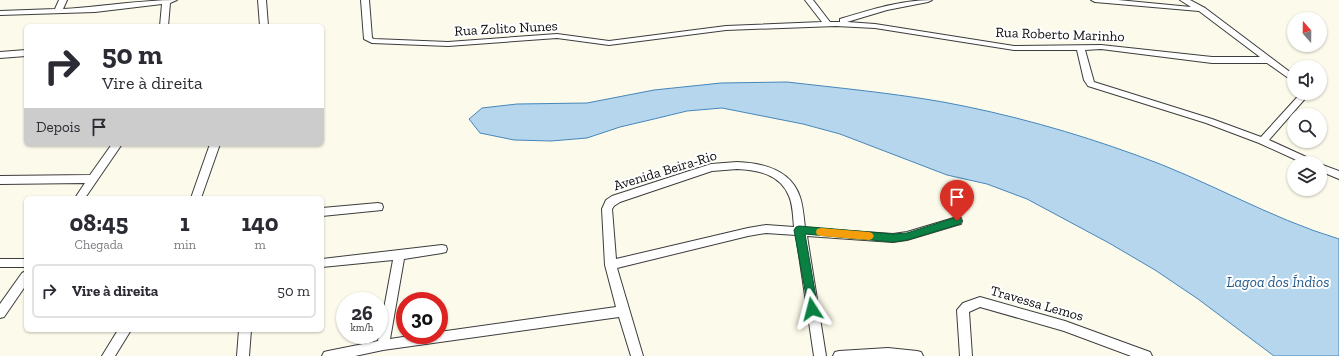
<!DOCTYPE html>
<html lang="pt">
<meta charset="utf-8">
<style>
:root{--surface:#fff;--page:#f2f2f3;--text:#2b2b33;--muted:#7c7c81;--line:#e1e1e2}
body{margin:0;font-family:"Zilla Slab",serif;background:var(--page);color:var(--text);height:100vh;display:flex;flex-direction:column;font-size:15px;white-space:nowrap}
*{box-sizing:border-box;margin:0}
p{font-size:13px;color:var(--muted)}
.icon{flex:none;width:22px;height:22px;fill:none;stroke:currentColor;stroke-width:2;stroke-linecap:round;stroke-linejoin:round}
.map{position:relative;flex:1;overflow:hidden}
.sheet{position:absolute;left:24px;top:196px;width:300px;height:136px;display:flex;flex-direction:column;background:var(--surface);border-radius:6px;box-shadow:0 1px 3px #0004}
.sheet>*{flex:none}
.top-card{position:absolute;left:24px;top:24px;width:300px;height:122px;border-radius:6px;box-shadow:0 1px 3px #0004;background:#fff;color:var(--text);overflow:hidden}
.needle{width:26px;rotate:340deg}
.buttons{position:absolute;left:1287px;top:12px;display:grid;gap:8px}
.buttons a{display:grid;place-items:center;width:40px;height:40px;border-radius:50%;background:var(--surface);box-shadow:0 1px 3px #0004;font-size:20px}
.speed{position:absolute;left:336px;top:292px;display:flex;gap:8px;font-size:20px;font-weight:700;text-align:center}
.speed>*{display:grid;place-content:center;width:52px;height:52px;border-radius:50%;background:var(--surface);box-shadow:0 1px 3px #0004;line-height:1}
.speed small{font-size:10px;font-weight:400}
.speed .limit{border:6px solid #d22;background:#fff;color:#111}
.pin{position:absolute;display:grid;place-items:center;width:34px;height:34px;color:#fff;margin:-41px -17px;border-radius:50% 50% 50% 0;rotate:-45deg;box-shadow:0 0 4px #0007}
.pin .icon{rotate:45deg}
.me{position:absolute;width:44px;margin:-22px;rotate:351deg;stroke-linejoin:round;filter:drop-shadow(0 0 3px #0008)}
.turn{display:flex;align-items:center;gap:14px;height:84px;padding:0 12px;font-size:18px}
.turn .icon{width:52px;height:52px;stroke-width:2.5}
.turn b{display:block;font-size:28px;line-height:34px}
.then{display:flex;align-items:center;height:38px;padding:0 12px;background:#0003;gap:8px;font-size:15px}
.eta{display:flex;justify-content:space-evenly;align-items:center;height:68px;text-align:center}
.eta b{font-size:24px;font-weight:700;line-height:28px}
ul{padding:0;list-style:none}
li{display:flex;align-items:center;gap:12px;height:54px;margin:0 8px 6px;padding:0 4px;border:2px solid var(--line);border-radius:6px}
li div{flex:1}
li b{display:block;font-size:15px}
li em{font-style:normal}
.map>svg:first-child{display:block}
.water{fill:#b5d6ed;stroke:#4687bb}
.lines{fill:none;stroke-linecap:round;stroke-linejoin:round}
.street-casing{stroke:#3d3d3d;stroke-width:2}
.street{fill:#fff;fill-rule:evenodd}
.route{fill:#0b8043;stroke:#07532c}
.slow{fill:#f59e0b}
.labels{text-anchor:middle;stroke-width:4;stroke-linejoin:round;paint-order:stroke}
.street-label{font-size:14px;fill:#0a0a0a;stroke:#fff}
.water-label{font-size:15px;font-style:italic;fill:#245a8b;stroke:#fff}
</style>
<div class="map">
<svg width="1339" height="356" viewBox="0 0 1339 356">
<rect width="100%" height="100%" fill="#fcfaea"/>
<path class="water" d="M 787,82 C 839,88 892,93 943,102 C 1008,114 1073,132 1136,155 C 1205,179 1269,218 1339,239 L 1339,356 L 1274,356 L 1198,299 L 1155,270 L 1109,243 L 1027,199 L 987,184 L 947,175 L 840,134 L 803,124 L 722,108 L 687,111 L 654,119 L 620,127 L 587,138 L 551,141 L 514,140 L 480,133 L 469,119 L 482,108 L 517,104 L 587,103 L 654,90 L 721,83 Z"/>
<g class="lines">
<g class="street-casing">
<g id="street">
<path d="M 59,0 L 67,0 L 63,9 C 101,7 139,0 177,0 L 170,3 L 168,26 L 160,26 L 162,4 L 95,12 L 0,15 L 0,11 L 55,9 Z"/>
<path d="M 258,0 L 266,0 L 268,26 L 260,26 Z"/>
<path d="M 361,0 L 369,0 L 372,38 L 374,39 L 448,42 L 557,34 L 609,41 L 726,26 L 822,22 L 805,0 L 813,0 L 830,22 L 840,22 L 840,19 C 870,10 900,0 932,0 L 928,2 L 887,10 L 847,22 L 875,24 L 1014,46 L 1101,45 L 1212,57 L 1260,57 L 1199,11 L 1095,2 L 1091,0 L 1118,0 L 1191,7 L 1180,0 L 1190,0 L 1205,8 L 1294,75 L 1294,82 L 1267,63 L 1212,63 L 1101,49 L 1085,50 L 1094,82 L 1212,119 L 1261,137 L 1301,93 L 1310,93 L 1269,140 L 1315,161 L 1317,163 L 1303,163 L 1259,143 L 1206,123 L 1088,86 L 1084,80 L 1077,50 L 1014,50 L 875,28 L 836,26 L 726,30 L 609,45 L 557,38 L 448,46 L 372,43 L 364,39 Z"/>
<path d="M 26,50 L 26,56 L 0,58 L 0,52 Z"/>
<path d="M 112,144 L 122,144 L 85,198 L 75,198 L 85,183 L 0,184 L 0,176 L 90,175 Z"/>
<path d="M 210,144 L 220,144 L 201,198 L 191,198 Z"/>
<path d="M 737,162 C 762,163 791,169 800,197 C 803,206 804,218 805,228 L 893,234 L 907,232 L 957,217 L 961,218 L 962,221 L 961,224 L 957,225 L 907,240 L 893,242 L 807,236 L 826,356 L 814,356 L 796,235 L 766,233 L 748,236 L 617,268 L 643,356 L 631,356 L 619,317 L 383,350 L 355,356 L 322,356 L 324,352 L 328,351 L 378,341 L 393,260 L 322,267 L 322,259 L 442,245 L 446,246 L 447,249 L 446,252 L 442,253 L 404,259 L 390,339 L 416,335 L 439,335 L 439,332 L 616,307 L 605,265 L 602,209 L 606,200 L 612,196 L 711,164 ZM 737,169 C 758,170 780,174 789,196 C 793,205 793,217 794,227 L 766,225 L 748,228 L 616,259 L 612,209 L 614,206 L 620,202 L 712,171 Z"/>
<path d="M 1320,164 L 1339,171 L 1339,179 L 1320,171 Z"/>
<path d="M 378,203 L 382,204 L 383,207 L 382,210 L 322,216 L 322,208 Z"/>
<rect x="0" y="259" width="26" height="8"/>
<path d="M 26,271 L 26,285 L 4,317 L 0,318 L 0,304 L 22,273 Z"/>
<path d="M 980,297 L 1065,321 L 1150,352 L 1152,356 L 1131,356 L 1064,331 L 980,307 L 969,312 L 972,356 L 960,356 L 957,310 L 963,303 Z"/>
<path d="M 118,330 L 131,330 L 115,356 L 102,356 Z"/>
<path d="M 239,330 L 251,330 L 249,356 L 237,356 Z"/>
<path d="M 888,348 L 917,351 L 921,352 L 923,356 L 833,356 L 835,352 L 839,351 Z"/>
</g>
</g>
<use href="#street" class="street"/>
</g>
<path class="route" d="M 957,217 L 960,218 L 962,221 L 960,224 L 907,240 L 893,242 L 805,234 L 818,309 L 816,312 L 812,313 L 809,312 L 794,230 L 796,227 L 799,226 L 893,234 L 907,233 Z"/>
<path class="slow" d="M 821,228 L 869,232 L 872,233 L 874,236 L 872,239 L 869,240 L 821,236 L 817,235 L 816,232 L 817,229 Z"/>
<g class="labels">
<g class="street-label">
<text transform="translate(506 28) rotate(-3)" y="5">Rua Zolito Nunes</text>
<text transform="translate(1060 34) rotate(2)" y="5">Rua Roberto Marinho</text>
<text transform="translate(665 170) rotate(-17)" y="5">Avenida Beira-Rio</text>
<text transform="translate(1037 303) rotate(16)" y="5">Travessa Lemos</text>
</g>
<g class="water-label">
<text x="1278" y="287">Lagoa dos Índios</text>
</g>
</g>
</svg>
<div class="buttons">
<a><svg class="needle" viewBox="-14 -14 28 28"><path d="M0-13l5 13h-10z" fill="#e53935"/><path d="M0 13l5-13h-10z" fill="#7c7c81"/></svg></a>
<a><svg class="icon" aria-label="sound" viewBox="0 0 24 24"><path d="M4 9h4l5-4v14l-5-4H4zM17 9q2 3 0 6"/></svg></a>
<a><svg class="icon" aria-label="search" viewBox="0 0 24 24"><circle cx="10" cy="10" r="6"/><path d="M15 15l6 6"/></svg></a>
<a><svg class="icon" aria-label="layers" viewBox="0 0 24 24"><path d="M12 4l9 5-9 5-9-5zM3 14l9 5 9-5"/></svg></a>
</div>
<div class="speed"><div>26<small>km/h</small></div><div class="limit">30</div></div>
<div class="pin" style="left:957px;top:221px;background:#d93025"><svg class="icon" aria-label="arrive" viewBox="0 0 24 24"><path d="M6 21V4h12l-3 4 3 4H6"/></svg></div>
<svg class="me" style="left:812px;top:309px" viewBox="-20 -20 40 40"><path d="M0-17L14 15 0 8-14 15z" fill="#0b8043" stroke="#fff" stroke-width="4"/></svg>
<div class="top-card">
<div class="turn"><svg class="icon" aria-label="right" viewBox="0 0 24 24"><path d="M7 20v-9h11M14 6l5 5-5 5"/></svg><div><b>50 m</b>Vire à direita</div></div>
<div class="then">Depois<svg class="icon" aria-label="arrive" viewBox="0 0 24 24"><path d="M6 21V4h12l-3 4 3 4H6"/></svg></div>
</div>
<section class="sheet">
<div class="eta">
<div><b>08:45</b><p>Chegada</p></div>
<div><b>1</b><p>min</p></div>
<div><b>140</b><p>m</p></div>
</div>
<ul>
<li><svg class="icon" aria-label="right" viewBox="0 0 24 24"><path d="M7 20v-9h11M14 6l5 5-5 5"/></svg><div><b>Vire à direita</b></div><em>50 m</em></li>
</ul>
</section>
</div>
